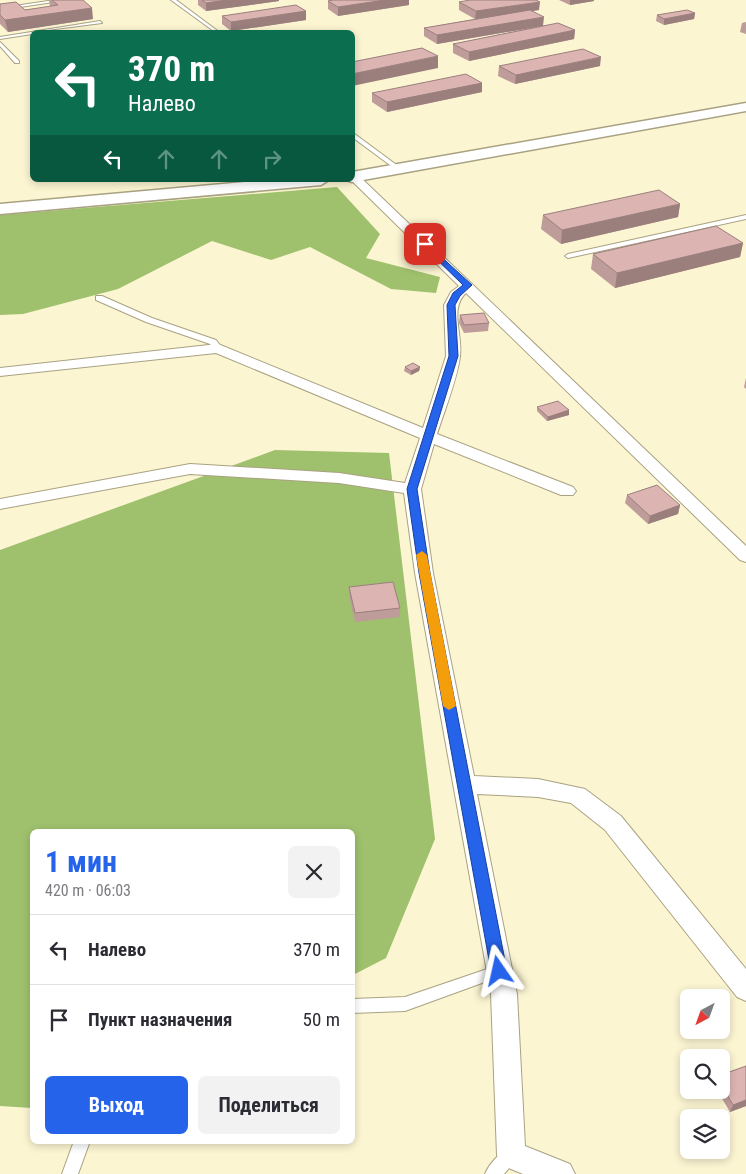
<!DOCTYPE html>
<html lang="ru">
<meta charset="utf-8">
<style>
:root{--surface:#fff;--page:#f2f2f3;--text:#2b2b33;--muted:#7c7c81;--line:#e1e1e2;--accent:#2563eb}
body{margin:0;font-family:"Roboto Condensed",sans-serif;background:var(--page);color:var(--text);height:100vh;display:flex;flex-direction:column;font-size:19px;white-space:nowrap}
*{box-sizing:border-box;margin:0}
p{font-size:16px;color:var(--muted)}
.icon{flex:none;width:28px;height:28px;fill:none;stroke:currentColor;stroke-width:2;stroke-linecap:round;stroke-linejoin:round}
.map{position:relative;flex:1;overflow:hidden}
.panel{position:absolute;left:30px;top:829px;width:325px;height:315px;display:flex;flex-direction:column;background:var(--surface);border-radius:8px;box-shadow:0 2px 8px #0003}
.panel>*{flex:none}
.top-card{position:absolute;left:30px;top:30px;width:325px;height:152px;border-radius:8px;box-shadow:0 2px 8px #0003;background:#0b6e4f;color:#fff;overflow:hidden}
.needle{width:32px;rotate:221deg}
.buttons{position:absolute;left:680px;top:989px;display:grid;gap:10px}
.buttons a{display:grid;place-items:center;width:50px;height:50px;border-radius:8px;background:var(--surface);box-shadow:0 2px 8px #0003;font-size:25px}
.pin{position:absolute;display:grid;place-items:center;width:42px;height:42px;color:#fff;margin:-21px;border-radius:10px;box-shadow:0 2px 8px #0006}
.me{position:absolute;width:55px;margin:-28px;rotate:349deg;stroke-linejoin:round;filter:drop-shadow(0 0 4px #0008)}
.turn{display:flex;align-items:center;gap:18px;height:105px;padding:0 15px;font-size:22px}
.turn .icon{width:65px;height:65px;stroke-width:2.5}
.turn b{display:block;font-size:35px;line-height:42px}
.lanes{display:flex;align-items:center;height:48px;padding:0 15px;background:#0003;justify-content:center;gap:25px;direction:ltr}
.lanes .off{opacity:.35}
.round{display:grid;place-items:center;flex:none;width:52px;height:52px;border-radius:8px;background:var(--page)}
.headline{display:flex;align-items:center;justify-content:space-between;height:85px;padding:0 15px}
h1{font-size:30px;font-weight:700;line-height:38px;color:var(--accent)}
.action{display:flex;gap:10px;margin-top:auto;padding:10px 15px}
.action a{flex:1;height:58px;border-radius:8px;background:var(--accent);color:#fff;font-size:20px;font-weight:700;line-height:58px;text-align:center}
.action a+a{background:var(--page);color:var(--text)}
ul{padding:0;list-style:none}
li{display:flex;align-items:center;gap:15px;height:70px;padding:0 15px;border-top:1px solid var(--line)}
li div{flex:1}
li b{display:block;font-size:19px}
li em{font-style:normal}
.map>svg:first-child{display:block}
.forest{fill:#9fc16d}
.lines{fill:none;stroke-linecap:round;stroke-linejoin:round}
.lane-casing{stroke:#a9a282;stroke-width:2}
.street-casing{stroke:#a9a282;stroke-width:2}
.secondary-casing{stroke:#a9a282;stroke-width:3}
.lane{fill:#fff;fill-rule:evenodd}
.street{fill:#fff;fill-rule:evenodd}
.secondary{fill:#fff;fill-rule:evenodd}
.wall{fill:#bd9c9a}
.shaded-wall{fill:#9a7f7d}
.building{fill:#dcb5b3;stroke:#9a7f7d}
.route{fill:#2563eb;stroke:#184099}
.slow{fill:#f59e0b}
</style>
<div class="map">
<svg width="746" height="1174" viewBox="0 0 746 1174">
<rect width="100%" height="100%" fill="#fcf5d2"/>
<g class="forest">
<path d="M 337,187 L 380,234 L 366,258 L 440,277 L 436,293 L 391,289 L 310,247 L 271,260 L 212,241 L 118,289 L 23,314 L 0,315 L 0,215 Z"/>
<path d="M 275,450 L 389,453 L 435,839 L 386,958 L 353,975 L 352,831 L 32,831 L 32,1108 L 0,1106 L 0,550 Z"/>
</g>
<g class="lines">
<g class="lane-casing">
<g id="lane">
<path d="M 55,0 L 67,0 L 0,10 L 0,8 Z"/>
<path d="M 171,0 L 176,0 L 219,32 L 215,32 Z"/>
<path d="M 100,21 L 102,23 L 32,32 L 32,34 L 0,39 L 0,37 Z"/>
<path d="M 0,42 L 19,61 L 19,63 L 15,63 L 0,46 Z"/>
<path d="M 352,132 L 402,169 L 402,171 L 398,171 L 352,137 Z"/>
<path d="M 746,215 L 746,219 L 568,258 L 565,256 L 568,254 Z"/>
<path d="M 96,296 L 102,296 L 152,318 L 216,340 L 222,348 L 218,350 L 215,350 L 210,344 L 146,322 L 96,300 Z"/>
<path d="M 499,965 L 504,967 L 506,971 L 504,975 L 405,1011 L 352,1013 L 352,999 L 405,997 Z"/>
<path d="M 74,1141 L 90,1141 L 78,1174 L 62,1174 Z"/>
<path d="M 510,1148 L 515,1151 L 518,1156 L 515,1161 L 504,1174 L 485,1174 C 489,1164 500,1152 510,1148 Z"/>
</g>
</g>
<g class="street-casing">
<path id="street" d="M 352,174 L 358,175 L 746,546 L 746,562 L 740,560 L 466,293 C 449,308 463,336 460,356 C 458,377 444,412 437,434 L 573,487 L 576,491 L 573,495 L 561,495 L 434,444 L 421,489 L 433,573 L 474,776 L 538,779 L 585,789 L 621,816 L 746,969 L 746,1001 L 737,997 L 605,830 L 571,803 L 538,797 L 477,794 L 517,994 L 525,1146 L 570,1164 L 575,1174 L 523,1174 L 501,1165 L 497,1155 L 491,994 L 415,573 L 404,493 L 339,483 L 190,474 L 0,509 L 0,499 L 190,464 L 339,473 L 405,483 L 420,438 L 216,353 L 0,376 L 0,368 L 218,344 L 423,428 L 446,356 L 444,305 L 451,292 L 459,286 L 351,180 L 352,180 Z"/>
</g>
<g class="secondary-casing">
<g id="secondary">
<path d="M 746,103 L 746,111 L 352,182 L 346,180 L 352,180 L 352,172 Z"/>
<path d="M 267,180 L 329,180 L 321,185 L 0,214 L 0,204 Z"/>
</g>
</g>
<use href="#lane" class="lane"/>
<use href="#street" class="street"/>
<use href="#secondary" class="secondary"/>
</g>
<g class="wall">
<path d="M 49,0 L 83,0 L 93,19 L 8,32 L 0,24 L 0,4 L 25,10 L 50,7 Z"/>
<path d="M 198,0 L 279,0 L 279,1 L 206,11 L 198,5 Z"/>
<path d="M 333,0 L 409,0 L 409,5 L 338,16 L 328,9 L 328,1 Z"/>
<path d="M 559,0 L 594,0 L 594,1 L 570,5 Z"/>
<path d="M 459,2 L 539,10 L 532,11 L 543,26 L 575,30 L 574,39 L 469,61 L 453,53 L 453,44 L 541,26 L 437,44 L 424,36 L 424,28 L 475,19 L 459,10 Z"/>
<path d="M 306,11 L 306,20 L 231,31 L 222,24 L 222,16 Z"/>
<path d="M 695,13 L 694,19 L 664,25 L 656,21 L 657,15 Z"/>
<path d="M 746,22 L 746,34 L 740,32 L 742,23 Z"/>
<path d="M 499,66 L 600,66 L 515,84 L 498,76 Z"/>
<path d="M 482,83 L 482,92 L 387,112 L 372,102 L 372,93 Z"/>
<path d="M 680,204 L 678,217 L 561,244 L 541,229 L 543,215 Z"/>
<path d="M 743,243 L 740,257 L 615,288 L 591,269 L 593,254 Z"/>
<path d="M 460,315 L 489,323 L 488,331 L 464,333 L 459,323 Z"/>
<path d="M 405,367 L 420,367 L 419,371 L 411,375 L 404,371 Z"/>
<path d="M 746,378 L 746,389 L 744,387 Z"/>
<path d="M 537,407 L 569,415 L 547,421 L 537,411 Z"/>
<path d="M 627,495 L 680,505 L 678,514 L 648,524 L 625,503 Z"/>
<path d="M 349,587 L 400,608 L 400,617 L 355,622 L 349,596 Z"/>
<path d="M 746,1066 L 746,1106 L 730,1112 L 717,1090 L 721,1090 L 721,1075 Z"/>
</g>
<g class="shaded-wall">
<path d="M 227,0 L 279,0 L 279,1 L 206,11 L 206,3 Z"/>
<path d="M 385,0 L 409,0 L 409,5 L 338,16 L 338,7 Z"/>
<path d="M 570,0 L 594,0 L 594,1 L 570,5 Z"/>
<path d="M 540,2 L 539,10 L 475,20 L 476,11 Z"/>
<path d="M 92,8 L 93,19 L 8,32 L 5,20 Z"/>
<path d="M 306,11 L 306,20 L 231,31 L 231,22 Z"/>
<path d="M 695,13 L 694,19 L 664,25 L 664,19 Z"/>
<path d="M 544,17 L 543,26 L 437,44 L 437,35 Z"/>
<path d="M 575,30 L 574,39 L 469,61 L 469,52 Z"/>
<path d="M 438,56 L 438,68 L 352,86 L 352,74 Z"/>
<path d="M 601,57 L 600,66 L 515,84 L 516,75 Z"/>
<path d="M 482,83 L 482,92 L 387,112 L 387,102 Z"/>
<path d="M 680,204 L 678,217 L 561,244 L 562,230 Z"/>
<path d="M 743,243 L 740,257 L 615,288 L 617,273 Z"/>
<path d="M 420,367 L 419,371 L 411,375 L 411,371 Z"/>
<path d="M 569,410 L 569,415 L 547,421 L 548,417 Z"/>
<path d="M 680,505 L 678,514 L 648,524 L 650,516 Z"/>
<path d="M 746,1100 L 746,1106 L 730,1112 L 733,1105 Z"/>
</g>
<g class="building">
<path d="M 52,0 L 83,0 L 92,8 L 5,20 L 0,15 L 0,4 L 16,2 L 25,10 L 58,5 Z"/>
<path d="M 202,0 L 227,0 L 206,3 Z"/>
<path d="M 333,0 L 385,0 L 338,7 L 328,1 Z"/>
<path d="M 470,0 L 536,0 L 540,2 L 476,11 L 459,2 Z"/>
<path d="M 296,5 L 306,11 L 231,22 L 222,16 Z"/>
<path d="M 530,10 L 544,17 L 437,35 L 424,28 Z"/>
<path d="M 687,10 L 695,13 L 664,19 L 657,15 Z"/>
<path d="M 558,23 L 575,30 L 469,52 L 453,44 Z"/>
<path d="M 422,48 L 438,56 L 352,74 L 352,62 Z"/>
<path d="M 583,49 L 601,57 L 516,75 L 499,66 Z"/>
<path d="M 466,74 L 482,83 L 387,102 L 372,93 Z"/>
<path d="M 659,190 L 680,204 L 562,230 L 543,215 Z"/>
<path d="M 716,226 L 743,243 L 617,273 L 593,254 Z"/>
<path d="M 484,313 L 489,323 L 464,325 L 460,315 Z"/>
<path d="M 413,363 L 420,367 L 411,371 L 405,367 Z"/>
<path d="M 558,401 L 569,410 L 548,417 L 537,407 Z"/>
<path d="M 657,485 L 680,505 L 650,516 L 627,495 Z"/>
<path d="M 393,582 L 400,608 L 355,613 L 349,587 Z"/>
<path d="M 746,1066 L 746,1100 L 733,1105 L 721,1084 L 721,1075 Z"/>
</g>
<path class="route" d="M 425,242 L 472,285 L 460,296 L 455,305 L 458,356 L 417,489 L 430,573 L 507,971 L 505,976 L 499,978 L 494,976 L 491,971 L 419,573 L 407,489 L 449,356 L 447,305 L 453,293 L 463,285 L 423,246 L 423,243 Z"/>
<path class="slow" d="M 422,551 L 427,555 L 456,706 L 449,710 L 443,706 L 416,555 Z"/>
</svg>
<div class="buttons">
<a><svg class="needle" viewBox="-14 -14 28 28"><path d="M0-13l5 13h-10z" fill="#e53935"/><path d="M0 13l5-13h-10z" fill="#7c7c81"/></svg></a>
<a><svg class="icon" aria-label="search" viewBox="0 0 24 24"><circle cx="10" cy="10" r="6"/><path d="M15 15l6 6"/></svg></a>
<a><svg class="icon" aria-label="layers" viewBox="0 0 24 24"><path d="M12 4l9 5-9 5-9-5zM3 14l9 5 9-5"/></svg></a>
</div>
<div class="pin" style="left:425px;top:244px;background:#d93025"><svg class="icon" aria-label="arrive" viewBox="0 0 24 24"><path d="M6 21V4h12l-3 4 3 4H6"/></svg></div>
<svg class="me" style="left:499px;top:971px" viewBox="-20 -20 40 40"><path d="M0-17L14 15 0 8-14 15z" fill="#2563eb" stroke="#fff" stroke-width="4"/></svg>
<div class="top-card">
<div class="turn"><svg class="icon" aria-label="left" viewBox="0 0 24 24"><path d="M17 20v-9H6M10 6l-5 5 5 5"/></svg><div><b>370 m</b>Налево</div></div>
<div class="lanes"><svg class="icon" aria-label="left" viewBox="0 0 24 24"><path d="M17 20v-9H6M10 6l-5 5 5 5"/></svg><svg class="icon off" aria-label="ahead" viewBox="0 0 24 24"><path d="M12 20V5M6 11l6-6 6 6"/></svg><svg class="icon off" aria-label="ahead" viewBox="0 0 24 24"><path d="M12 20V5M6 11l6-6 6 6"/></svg><svg class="icon off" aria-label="right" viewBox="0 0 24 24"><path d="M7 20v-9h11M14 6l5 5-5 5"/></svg></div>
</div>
<section class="panel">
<div class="headline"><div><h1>1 мин</h1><p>420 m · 06:03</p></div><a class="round"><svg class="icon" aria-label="close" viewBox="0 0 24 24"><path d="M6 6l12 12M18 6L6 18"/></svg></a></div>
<ul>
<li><svg class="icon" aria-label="left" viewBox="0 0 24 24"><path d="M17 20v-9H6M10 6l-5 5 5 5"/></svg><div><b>Налево</b></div><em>370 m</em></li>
<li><svg class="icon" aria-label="arrive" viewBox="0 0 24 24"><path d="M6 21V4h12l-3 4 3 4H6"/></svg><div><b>Пункт назначения</b></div><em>50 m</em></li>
</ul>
<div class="action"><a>Выход</a><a>Поделиться</a></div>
</section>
</div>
